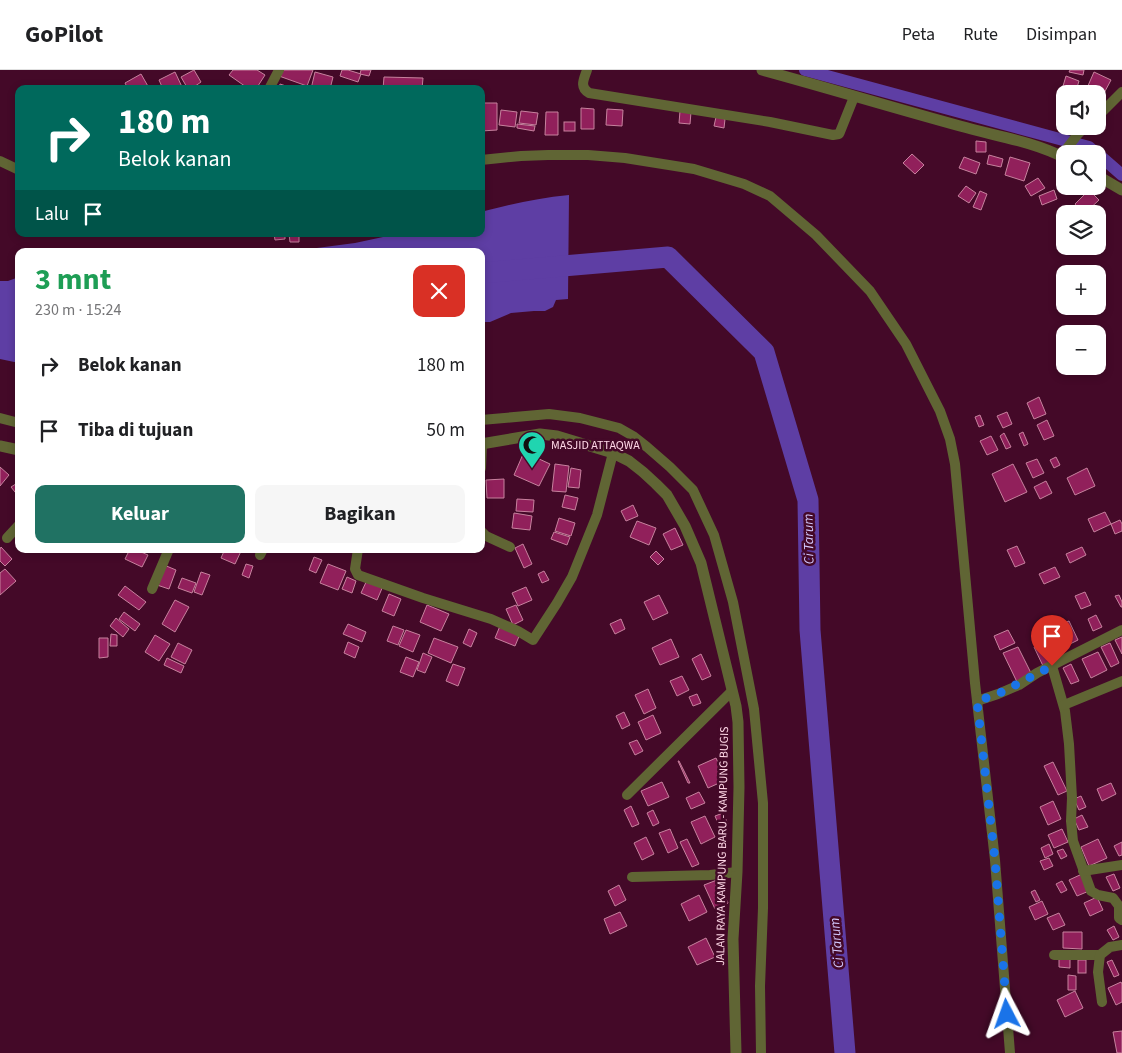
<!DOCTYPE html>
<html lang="id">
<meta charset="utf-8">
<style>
:root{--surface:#fff;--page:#f6f6f6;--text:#202124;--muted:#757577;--line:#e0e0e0;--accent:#207263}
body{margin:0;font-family:"Source Sans 3",sans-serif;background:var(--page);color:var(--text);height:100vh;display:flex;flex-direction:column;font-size:19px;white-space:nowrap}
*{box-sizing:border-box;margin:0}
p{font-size:16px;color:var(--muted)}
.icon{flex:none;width:28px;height:28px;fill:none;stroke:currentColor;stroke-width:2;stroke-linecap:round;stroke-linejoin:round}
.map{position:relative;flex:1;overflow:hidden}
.details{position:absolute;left:15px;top:178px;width:470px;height:305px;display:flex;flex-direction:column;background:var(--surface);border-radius:10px;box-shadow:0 2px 8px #0003}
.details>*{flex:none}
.hud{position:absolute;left:15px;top:15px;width:470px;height:152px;border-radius:10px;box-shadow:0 2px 8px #0003;background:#00695c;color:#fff;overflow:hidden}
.tools{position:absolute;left:1056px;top:15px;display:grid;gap:10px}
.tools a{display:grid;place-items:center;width:50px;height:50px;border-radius:10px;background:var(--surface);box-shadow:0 2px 8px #0003;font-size:25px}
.pin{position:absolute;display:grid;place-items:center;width:42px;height:42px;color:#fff;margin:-51px -21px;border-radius:50% 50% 50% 0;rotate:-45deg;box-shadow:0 0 5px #0007}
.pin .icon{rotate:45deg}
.me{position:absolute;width:55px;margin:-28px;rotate:356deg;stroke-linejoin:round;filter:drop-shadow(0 0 4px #0008)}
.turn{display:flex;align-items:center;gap:18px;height:105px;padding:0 20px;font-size:22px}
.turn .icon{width:65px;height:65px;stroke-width:2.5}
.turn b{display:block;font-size:35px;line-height:42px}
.then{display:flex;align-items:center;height:48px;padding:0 20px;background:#0003;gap:10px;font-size:19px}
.round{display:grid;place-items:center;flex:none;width:52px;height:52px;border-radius:10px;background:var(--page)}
.headline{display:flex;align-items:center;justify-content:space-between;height:85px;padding:0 20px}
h1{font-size:30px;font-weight:700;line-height:38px;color:#1e9e55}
.action{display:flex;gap:10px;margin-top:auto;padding:10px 20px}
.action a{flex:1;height:58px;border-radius:10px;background:var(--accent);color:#fff;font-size:20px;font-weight:700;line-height:58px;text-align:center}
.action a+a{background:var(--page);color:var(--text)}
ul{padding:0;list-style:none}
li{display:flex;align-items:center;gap:15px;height:65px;padding:0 20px}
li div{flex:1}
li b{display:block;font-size:19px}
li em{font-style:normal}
header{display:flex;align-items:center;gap:30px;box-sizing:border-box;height:70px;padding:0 25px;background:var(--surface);border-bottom:1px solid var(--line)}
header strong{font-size:24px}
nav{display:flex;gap:28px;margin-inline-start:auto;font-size:18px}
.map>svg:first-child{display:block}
.water{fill:#5e3ea4}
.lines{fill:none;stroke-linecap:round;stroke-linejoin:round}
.canal{stroke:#5e3ea4;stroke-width:12}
.river{stroke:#5e3ea4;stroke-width:21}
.building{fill:#91205b;stroke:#c7829e}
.minor{stroke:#606534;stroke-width:10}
.tertiary{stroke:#606534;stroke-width:11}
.route{stroke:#1a73e8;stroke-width:9;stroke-dasharray:0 16.2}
.labels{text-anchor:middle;stroke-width:5;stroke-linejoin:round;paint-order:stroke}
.poi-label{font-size:12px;fill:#fed7e6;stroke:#440928;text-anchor:start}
.street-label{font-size:12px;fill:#fed7e6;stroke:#440928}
.water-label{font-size:14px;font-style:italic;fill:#d2c8fd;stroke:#440928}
</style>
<header>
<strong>GoPilot</strong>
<nav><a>Peta</a><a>Rute</a><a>Disimpan</a></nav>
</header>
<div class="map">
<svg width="1122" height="983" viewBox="0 0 1122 983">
<rect width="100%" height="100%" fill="#440928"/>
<g class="water">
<path d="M 569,125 L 568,229 L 556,230 L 553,237 L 545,241 L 534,241 L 511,243 L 490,252 L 481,252 L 481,181 L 294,181 L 355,173 L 397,164 L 481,164 L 481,142 C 512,134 538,128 569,125 Z"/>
<path d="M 19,207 L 19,293 L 0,289 L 0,211 L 8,211 Z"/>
</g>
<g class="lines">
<g class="canal">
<path d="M 805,0 L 1089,77 L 1097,84"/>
<path d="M 1098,84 L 1122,105"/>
</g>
<path class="river" d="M 481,203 L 668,187 L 764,282 L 808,430 L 810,560 L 845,983"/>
</g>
<g class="building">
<path d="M 194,0 L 201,12 L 191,19 L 188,19 L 181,7 Z"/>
<path d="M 233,0 L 257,0 L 265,5 L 256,19 L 249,19 L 229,5 Z"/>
<path d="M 282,0 L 313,0 L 307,16 L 279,6 Z"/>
<path d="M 342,0 L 348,0 L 361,4 L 358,12 L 340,6 Z"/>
<path d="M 361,0 L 371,0 L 369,6 L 360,4 Z"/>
<path d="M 1070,0 L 1084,0 L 1083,5 L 1069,2 Z"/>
<path d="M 175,2 L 183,19 L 163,19 L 159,10 Z"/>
<path d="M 315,2 L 333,7 L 330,19 L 311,19 Z"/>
<path d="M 1094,2 L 1111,10 L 1103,25 L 1087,18 Z"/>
<path d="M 141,4 L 149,18 L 128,19 L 125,13 Z"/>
<path d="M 1066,6 L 1079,11 L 1075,24 L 1065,24 L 1061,23 Z"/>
<path d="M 384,7 L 423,8 L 422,19 L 383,19 Z"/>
<path d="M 280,14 L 295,19 L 279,19 Z"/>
<path d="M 482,33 L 497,33 L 497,60 L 481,61 Z"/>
<path d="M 581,38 L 594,39 L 594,59 L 581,59 Z"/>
<path d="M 607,39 L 623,40 L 622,56 L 606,55 Z"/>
<path d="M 501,40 L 517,42 L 515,57 L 499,55 Z"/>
<path d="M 521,41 L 538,43 L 536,55 L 519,53 Z"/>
<path d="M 680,41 L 691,42 L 690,54 L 679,53 Z"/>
<path d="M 546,42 L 558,42 L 558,65 L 545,65 Z"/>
<path d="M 716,47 L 725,49 L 724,58 L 714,56 Z"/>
<rect x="564" y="52" width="11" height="9"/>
<path d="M 517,54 L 535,56 L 534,61 L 517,58 Z"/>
<path d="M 976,71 L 986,72 L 986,82 L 976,82 Z"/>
<path d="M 912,84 L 924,95 L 915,104 L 903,93 Z"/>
<path d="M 989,85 L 1003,89 L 1001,97 L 987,94 Z"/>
<path d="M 964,87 L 980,93 L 976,104 L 959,98 Z"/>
<path d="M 1010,87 L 1030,93 L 1024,111 L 1005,105 Z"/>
<path d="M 1038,108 L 1045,118 L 1031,126 L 1025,116 Z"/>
<path d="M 966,116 L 976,123 L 969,133 L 958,126 Z"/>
<path d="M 1054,120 L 1057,129 L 1042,135 L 1039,126 Z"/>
<path d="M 1089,120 L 1099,130 L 1084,144 L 1075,134 Z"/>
<path d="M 980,121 L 987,124 L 981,140 L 973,137 Z"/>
<path d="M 274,164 L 285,164 L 285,169 L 275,170 Z"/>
<path d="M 289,164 L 299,164 L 299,172 L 290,172 Z"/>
<path d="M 1039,327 L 1046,344 L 1034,349 L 1027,333 Z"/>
<path d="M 1007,342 L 1012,354 L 1003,358 L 997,346 Z"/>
<path d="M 980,345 L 984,355 L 979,357 L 975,347 Z"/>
<path d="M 1047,350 L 1054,366 L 1044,370 L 1037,355 Z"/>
<path d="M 1023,362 L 1028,374 L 1024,376 L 1019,364 Z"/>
<path d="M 1004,363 L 1011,377 L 1006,379 L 1000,366 Z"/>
<path d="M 991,366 L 998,380 L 987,385 L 980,371 Z"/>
<path d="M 524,382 L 550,394 L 539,416 L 514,405 Z"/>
<path d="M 1056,387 L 1060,395 L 1054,398 L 1050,390 Z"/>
<path d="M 1037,389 L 1044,403 L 1033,408 L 1026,393 Z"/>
<path d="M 555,394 L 569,396 L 566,422 L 552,421 Z"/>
<path d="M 1013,394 L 1027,422 L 1005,432 L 992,404 Z"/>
<path d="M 0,397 L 9,405 L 0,416 Z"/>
<path d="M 571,398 L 581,400 L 579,418 L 568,417 Z"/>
<path d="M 1087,398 L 1095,416 L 1075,425 L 1067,408 Z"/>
<path d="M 504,409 L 504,428 L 487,428 L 486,410 Z"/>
<path d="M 1046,411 L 1052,423 L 1040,429 L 1034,417 Z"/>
<path d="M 19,412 L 19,427 L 11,417 Z"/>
<path d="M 565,425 L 578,428 L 575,440 L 562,437 Z"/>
<path d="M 517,429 L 534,430 L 533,442 L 516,441 Z"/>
<path d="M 633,435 L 638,446 L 626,451 L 621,441 Z"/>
<path d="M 1105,442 L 1111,454 L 1094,462 L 1088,449 Z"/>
<path d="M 514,443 L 532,446 L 530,460 L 512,458 Z"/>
<path d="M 559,448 L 575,453 L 571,466 L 555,461 Z"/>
<path d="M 1120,450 L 1122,454 L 1122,461 L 1115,464 L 1111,454 Z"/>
<path d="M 637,451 L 656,458 L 649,475 L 630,467 Z"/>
<path d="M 675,458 L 683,475 L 671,480 L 663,464 Z"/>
<path d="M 554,462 L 570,467 L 567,475 L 551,469 Z"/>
<path d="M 523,474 L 532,494 L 524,498 L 515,478 Z"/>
<path d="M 1017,476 L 1025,493 L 1015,497 L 1007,480 Z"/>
<path d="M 1,477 L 12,489 L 5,496 L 0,491 L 0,479 Z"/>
<path d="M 1082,477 L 1086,485 L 1070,493 L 1066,484 Z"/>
<path d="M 130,479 L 134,479 L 148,485 L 142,497 L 125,489 Z"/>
<path d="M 225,479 L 242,479 L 235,494 L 221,488 Z"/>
<path d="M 656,481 L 664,489 L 658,495 L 650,487 Z"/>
<path d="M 314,487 L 322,490 L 316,503 L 309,500 Z"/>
<path d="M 246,494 L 253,496 L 249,508 L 242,505 Z"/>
<path d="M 328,494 L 346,501 L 338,520 L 320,513 Z"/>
<path d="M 164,495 L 176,500 L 169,519 L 157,515 Z"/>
<path d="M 1055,497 L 1060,507 L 1044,514 L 1039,504 Z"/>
<path d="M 5,499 L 16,511 L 0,525 L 0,503 Z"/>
<path d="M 544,501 L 549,510 L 542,513 L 538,504 Z"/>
<path d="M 201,502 L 210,505 L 202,525 L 194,522 Z"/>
<path d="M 347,507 L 356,511 L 352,523 L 342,519 Z"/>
<path d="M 182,508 L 196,513 L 192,523 L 178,518 Z"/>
<path d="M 367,510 L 383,516 L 377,530 L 361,523 Z"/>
<path d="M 125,516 L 146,532 L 139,540 L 118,525 Z"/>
<path d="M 526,517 L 532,530 L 518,536 L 512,523 Z"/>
<path d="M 1085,522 L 1091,535 L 1081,539 L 1075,526 Z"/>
<path d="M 389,524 L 401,529 L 394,546 L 382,541 Z"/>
<path d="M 659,525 L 668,543 L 653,550 L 644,532 Z"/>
<path d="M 1119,525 L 1122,532 L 1122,537 L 1121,537 L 1115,526 Z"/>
<path d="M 175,530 L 189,537 L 175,562 L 162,554 Z"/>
<path d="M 427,535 L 449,544 L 441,561 L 420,552 Z"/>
<path d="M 516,535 L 523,550 L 513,555 L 506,539 Z"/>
<path d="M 124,542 L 140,554 L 135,561 L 119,549 Z"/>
<path d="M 1096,545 L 1102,557 L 1093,561 L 1088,549 Z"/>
<path d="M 116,548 L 129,559 L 123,567 L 110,556 Z"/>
<path d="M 621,549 L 625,559 L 615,564 L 610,554 Z"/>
<path d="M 1069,551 L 1078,570 L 1064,577 L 1055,557 Z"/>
<path d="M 348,554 L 366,562 L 362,572 L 343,564 Z"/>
<path d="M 393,556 L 404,560 L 398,575 L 387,571 Z"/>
<path d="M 500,556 L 520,564 L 515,576 L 495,568 Z"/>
<path d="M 469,559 L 477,563 L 471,577 L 463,573 Z"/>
<path d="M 406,560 L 420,565 L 413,582 L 399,576 Z"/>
<path d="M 1008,560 L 1015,573 L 1000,580 L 994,566 Z"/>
<path d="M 1050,560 L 1057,574 L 1051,577 L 1044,562 Z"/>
<path d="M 111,564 L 117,565 L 117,576 L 110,576 Z"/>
<path d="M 155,565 L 170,574 L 159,591 L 145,582 Z"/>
<path d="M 1122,567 L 1122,584 L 1115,570 Z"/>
<path d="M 99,568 L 108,568 L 108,587 L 99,588 Z"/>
<path d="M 434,568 L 458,577 L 451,593 L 428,583 Z"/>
<path d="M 671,569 L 679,587 L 660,595 L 652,578 Z"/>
<path d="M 348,572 L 359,577 L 355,588 L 344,583 Z"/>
<path d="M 178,573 L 192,580 L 185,594 L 171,587 Z"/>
<path d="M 1043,573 L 1053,594 L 1044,598 L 1034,577 Z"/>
<path d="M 1110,573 L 1119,593 L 1111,597 L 1101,577 Z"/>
<path d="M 1018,577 L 1032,605 L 1017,612 L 1003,583 Z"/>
<path d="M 1098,582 L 1107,600 L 1091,608 L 1082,589 Z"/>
<path d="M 423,583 L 432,587 L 425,603 L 417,600 Z"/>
<path d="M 701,584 L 711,606 L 702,610 L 692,589 Z"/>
<path d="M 406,587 L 419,592 L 413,607 L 400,602 Z"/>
<path d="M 167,588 L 184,596 L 181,603 L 164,595 Z"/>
<path d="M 453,594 L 465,598 L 458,616 L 446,611 Z"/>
<path d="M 1071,594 L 1079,611 L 1071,614 L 1063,598 Z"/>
<path d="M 682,606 L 689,620 L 677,626 L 670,611 Z"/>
<path d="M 648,619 L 656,638 L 644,644 L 635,625 Z"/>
<path d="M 697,624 L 701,633 L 693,636 L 689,627 Z"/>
<path d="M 624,642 L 630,655 L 622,659 L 616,646 Z"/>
<path d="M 653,645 L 661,663 L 646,670 L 638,652 Z"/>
<path d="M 637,670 L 643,681 L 635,685 L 629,673 Z"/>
<path d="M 716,688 L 726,710 L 708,718 L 698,696 Z"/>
<path d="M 678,691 L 679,691 L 690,713 L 688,713 Z"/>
<path d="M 1053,692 L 1067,721 L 1058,725 L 1044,696 Z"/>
<path d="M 662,712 L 669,727 L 648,736 L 641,721 Z"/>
<path d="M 1111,713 L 1116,724 L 1102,731 L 1097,719 Z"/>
<path d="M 699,722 L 705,733 L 691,739 L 686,728 Z"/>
<path d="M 1081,726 L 1086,737 L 1079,740 L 1074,729 Z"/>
<path d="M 1053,731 L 1061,749 L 1048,755 L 1040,737 Z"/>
<path d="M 631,736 L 639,754 L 632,757 L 624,740 Z"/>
<path d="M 653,740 L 659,753 L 653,756 L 647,743 Z"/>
<path d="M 723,743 L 728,754 L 720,758 L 715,746 Z"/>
<path d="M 1082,745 L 1088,757 L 1079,760 L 1074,749 Z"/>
<path d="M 705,746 L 715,767 L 701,774 L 691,752 Z"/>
<path d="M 670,759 L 678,778 L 668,783 L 659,763 Z"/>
<path d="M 1062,759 L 1068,772 L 1054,778 L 1048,765 Z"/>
<path d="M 646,767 L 654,784 L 642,790 L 634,773 Z"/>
<path d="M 687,769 L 699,794 L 692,797 L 680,772 Z"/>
<path d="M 1098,769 L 1107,788 L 1089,796 L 1081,777 Z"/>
<path d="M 1122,772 L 1122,785 L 1119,786 L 1114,776 Z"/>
<path d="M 1049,774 L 1053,784 L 1045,788 L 1041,778 Z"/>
<path d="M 1063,779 L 1067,786 L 1061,789 L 1057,781 Z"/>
<path d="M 1049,788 L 1053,796 L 1044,800 L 1040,791 Z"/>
<path d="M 1082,804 L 1089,821 L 1077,826 L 1069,810 Z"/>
<path d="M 1114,804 L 1120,818 L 1113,821 L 1106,807 Z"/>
<path d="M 717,810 L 728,833 L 715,839 L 704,815 Z"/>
<path d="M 1062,811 L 1067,820 L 1061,823 L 1056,814 Z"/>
<path d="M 619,815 L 626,830 L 615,836 L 608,821 Z"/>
<path d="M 1035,820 L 1040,830 L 1036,832 L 1031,822 Z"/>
<path d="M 699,825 L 707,842 L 689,851 L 681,834 Z"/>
<path d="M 1097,827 L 1103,840 L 1090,846 L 1084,833 Z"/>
<path d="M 1042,831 L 1048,844 L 1035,850 L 1029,837 Z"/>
<path d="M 620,842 L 627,856 L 610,864 L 604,849 Z"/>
<path d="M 1059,843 L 1065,855 L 1053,860 L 1047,848 Z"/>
<path d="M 1114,856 L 1119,867 L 1113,870 L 1107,860 Z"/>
<path d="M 1063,862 L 1082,862 L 1082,879 L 1063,878 Z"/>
<path d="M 706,868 L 715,887 L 697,895 L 688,877 Z"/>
<path d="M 1059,887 L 1070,887 L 1070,898 L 1059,897 Z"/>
<rect x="1078" y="890" width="8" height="13"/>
<path d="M 1112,890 L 1119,905 L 1114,907 L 1107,892 Z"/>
<path d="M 1068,905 L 1076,906 L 1076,920 L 1068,920 Z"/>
<path d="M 1121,912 L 1122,914 L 1122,932 L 1116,935 L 1108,918 Z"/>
<path d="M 1075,921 L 1083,938 L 1065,947 L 1057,930 Z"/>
<path d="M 1122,961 L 1122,983 L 1117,983 L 1113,962 Z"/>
</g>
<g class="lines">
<g class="minor">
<path d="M 587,0 C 584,9 579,17 589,23 L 770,52 L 833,65 L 839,64 L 840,62 L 854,27"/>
<path d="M 269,19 L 279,0"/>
<path d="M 1098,46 L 1122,22"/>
<path d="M 1061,86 L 1078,64 L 1086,56"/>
<path d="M 481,90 L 521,86 L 548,85 L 588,85 L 625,88 L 694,99 L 744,114 L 770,126 L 816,165 L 870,221 L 906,274 L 940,341 L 950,369 L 955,394 L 975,613 L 995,790 L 1010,983"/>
<path d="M 0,91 L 19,100"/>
<path d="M 0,348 L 19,353"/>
<path d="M 481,350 L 549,344 L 580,348 L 619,358 L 633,366 L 647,377 L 670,397 L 693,420 L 714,465 L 733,532 L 754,639 L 763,733 L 763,838 L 760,916 L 761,983"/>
<path d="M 481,398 L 482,374"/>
<path d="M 481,461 L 486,466 L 510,477"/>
<path d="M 7,468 L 19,455"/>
<path d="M 358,479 L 355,499 L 358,505 L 423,528 L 491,549 L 518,561 L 533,570 L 557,533 L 572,507 L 597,445 L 613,383"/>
<path d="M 260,485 L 263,479"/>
<path d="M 152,519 L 169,479"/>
<path d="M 1052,596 L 1065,641 L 1069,674 L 1072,728 L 1071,751 L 1073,771 L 1091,821 L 1098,825 L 1113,828 L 1119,836 L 1119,848 L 1122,850"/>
<path d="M 977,631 L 998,624 L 1019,615 L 1037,603 L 1122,560"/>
<path d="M 1064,635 L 1122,611"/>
<path d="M 627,725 L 732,621"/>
<path d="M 1083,801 L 1122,795"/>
<path d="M 632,807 L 710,805 L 737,802"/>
<path d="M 1054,885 L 1100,885"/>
<path d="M 1102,932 L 1098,902 L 1100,885 L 1110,877 L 1122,875"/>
</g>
<g class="tertiary">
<path d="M 762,0 C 828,18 894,38 960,56 C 995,66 1032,71 1065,88"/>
<path d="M 1098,106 L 1122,120"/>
<path d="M 481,374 L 540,364 L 557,366 L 613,383 L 629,391 L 643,402 L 656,414 L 667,425 L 685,456 L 701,493 L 736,636 L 738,652 L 739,717 L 737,802 L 733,869 L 736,983"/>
<path d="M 0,376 L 19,380"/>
</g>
</g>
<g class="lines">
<path class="route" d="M 1007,944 L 995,790 L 977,631 L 998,624 L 1052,596"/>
</g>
<defs>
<g id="mosque-pin" transform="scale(1.4375)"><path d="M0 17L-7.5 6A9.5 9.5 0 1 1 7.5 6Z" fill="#20d5b0" stroke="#440928"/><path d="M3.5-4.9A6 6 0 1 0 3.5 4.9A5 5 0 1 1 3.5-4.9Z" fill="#111"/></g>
</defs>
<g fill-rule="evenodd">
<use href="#mosque-pin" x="532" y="375"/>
</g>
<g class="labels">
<g class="poi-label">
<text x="551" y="379">MASJID ATTAQWA</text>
</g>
<g class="street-label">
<text transform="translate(722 776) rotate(-89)" y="4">JALAN RAYA KAMPUNG BARU - KAMPUNG BUGIS</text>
</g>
<g class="water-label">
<text transform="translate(808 469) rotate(-91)" y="5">Ci Tarum</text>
<text transform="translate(836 873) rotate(-95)" y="5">Ci Tarum</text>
</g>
</g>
</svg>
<div class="tools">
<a><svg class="icon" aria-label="sound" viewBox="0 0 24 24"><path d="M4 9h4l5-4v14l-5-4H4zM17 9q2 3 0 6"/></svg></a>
<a><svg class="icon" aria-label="search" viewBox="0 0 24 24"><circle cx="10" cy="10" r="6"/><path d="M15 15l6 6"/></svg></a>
<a><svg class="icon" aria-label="layers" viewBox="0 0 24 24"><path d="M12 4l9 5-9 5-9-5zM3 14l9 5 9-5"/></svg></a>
<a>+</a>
<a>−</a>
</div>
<div class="pin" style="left:1052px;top:596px;background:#d93025"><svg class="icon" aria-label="arrive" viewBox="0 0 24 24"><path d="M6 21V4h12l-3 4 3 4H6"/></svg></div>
<svg class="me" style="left:1007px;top:944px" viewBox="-20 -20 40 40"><path d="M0-17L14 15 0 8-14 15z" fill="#1a73e8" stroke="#fff" stroke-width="4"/></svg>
<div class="hud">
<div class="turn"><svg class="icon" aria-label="right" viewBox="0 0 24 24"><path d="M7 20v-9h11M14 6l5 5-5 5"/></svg><div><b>180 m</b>Belok kanan</div></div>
<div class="then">Lalu<svg class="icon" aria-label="arrive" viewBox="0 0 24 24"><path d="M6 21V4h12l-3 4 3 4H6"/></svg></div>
</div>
<section class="details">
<div class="headline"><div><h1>3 mnt</h1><p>230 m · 15:24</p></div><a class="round" style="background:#d93025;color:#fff"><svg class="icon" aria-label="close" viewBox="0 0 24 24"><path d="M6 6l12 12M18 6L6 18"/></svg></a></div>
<ul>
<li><svg class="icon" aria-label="right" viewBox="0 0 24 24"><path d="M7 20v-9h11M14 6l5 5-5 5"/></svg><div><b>Belok kanan</b></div><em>180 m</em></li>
<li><svg class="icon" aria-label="arrive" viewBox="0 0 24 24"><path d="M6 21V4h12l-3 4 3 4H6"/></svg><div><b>Tiba di tujuan</b></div><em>50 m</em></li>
</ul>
<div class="action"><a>Keluar</a><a>Bagikan</a></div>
</section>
</div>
